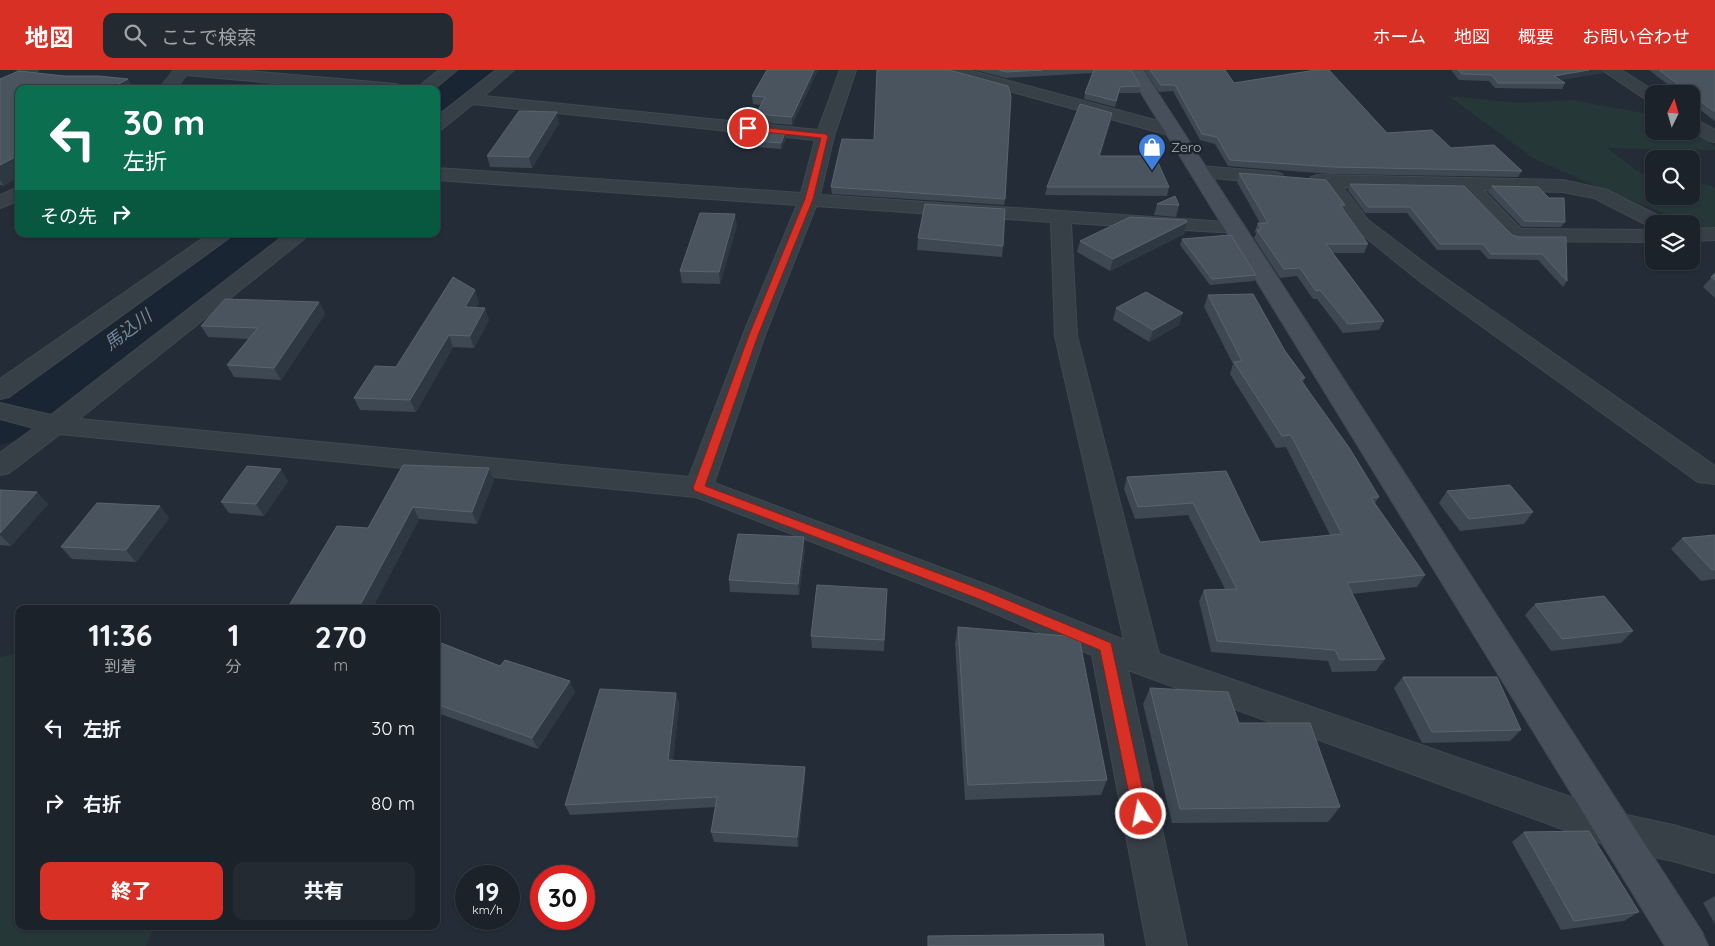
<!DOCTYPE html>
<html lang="ja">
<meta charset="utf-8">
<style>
:root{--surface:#1b2229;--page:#242a31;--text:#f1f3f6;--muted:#a0a4a8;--line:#393f46;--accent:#d93025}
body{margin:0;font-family:Quicksand,"Noto Sans JP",sans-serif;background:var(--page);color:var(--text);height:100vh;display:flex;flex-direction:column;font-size:19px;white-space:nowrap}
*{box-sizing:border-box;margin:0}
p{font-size:16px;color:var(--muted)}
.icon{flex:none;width:28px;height:28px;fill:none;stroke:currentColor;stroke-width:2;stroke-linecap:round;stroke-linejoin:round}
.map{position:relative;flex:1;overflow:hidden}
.details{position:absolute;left:15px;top:535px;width:425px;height:325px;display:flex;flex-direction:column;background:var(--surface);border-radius:10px;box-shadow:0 1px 4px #0004,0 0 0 1px var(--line)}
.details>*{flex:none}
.guide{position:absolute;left:15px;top:15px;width:425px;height:152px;border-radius:10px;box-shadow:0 1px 4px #0004,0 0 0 1px var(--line);background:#0b6e4f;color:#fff;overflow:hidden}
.needle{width:32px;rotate:5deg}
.tools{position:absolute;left:1645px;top:15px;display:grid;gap:10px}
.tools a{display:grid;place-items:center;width:55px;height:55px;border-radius:10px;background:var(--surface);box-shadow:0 1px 4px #0004,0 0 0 1px var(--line);font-size:25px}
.speed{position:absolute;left:455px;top:795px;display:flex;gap:10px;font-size:25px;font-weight:700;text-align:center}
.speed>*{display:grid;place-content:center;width:65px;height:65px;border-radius:50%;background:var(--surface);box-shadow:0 1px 4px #0004,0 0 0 1px var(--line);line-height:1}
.speed small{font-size:12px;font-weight:400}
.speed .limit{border:8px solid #d22;background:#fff;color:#111}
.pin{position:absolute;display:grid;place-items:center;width:42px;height:42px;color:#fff;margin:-21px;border:2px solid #fff;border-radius:50%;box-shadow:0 1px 5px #0007}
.me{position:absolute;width:55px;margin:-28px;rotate:349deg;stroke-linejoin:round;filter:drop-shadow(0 0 4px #0008)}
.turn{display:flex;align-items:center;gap:18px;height:105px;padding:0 25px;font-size:22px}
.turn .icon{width:65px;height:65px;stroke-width:2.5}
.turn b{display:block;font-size:35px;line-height:42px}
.then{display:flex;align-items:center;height:48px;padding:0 25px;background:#0003;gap:10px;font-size:19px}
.eta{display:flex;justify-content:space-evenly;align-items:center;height:85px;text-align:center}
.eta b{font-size:30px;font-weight:800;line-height:35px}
.action{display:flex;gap:10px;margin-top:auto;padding:10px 25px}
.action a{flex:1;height:58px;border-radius:10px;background:var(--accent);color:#fff;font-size:20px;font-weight:800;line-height:58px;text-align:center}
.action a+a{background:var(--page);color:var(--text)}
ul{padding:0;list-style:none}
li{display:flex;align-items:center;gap:15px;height:75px;padding:0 25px}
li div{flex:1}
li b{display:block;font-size:19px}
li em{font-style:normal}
header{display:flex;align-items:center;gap:30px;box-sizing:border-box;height:70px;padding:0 25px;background:var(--accent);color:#fff}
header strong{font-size:24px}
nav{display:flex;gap:28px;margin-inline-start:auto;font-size:18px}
.search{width:350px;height:45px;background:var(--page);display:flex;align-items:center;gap:12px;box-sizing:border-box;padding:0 18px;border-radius:10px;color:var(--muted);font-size:19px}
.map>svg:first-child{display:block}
.green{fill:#263738}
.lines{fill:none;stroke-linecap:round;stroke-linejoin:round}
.river{fill:#192533;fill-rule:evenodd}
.street-casing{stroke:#414850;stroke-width:2}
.secondary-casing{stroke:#414850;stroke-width:2}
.street{fill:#373f47;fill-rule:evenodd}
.secondary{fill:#464f5a;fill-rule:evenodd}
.wall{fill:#3d4852}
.shaded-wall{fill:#2e3842}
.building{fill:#49545f;stroke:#5a646e}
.route{fill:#d93025;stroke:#8d1f18}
.labels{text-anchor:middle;stroke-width:5;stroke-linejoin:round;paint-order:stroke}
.far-poi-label{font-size:14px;fill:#b2bac3;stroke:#1d242c;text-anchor:start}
.water-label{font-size:18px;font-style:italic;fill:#6f879e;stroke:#1d242c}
</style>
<header>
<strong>地図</strong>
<div class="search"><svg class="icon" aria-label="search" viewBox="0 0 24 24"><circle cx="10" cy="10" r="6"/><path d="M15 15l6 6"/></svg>ここで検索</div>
<nav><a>ホーム</a><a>地図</a><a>概要</a><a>お問い合わせ</a></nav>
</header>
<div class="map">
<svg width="1715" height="876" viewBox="0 0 1715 876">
<rect width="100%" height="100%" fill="#242d37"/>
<g class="green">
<path d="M 1449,26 L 1519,33 L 1572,30 L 1654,45 L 1654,61 L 1691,60 L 1715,76 L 1715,80 L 1607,78 L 1641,104 L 1649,102 L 1654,103 L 1654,126 L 1691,126 L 1691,111 L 1712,116 L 1715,118 L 1715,160 L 1710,161 L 1598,117 L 1533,88 Z"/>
<path d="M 19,583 L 19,856 L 155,856 L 146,876 L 0,876 L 0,587 Z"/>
</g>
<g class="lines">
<g class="river">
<path d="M 453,0 L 496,0 C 484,17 456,37 436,42 L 436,19 L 426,19 Z"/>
<path d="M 225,164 L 280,164 L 273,174 L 21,369 L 0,375 L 0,325 Z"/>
</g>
<g class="street-casing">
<g id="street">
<path d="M 19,0 L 38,0 L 32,6 L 44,8 L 46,11 L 44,14 L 38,16 L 9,12 L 7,9 Z"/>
<path d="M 174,0 L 238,0 L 396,14 L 402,16 L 404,19 L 340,19 L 186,5 L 176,19 L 159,19 Z"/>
<path d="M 439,0 L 457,0 L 434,19 L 416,19 Z"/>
<path d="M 496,0 L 514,0 L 484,26 L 818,60 L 840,0 L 856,0 L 834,66 L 820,125 L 1242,153 L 1245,157 L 1242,161 L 1235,163 L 1071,153 L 1077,266 L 1159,584 L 1617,743 L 1673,755 L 1715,767 L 1715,803 L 1673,791 L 1617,779 L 1128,600 L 1187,876 L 1147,876 L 1092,585 L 973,534 L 696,427 L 60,364 L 9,403 L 0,405 L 0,383 L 34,358 L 0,349 L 0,333 L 51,345 L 286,164 L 308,164 L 305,168 L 79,349 L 689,407 L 743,265 L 797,135 L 436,110 L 436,98 L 801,123 L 815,70 L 473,34 L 442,59 L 436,60 L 436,47 ZM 816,136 L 1051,152 L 1055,266 L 1124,570 L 995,518 L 714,413 L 765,265 Z"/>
<path d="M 942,0 L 968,0 L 1177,56 L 1180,60 L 1177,64 L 1171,65 L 1165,64 L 944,3 Z"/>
<path d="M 1602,0 L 1621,0 L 1659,24 L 1654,24 L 1654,33 L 1648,31 Z"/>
<path d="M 1691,47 L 1715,60 L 1715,72 L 1709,71 L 1691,60 Z"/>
<path d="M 1199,96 L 1275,102 L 1282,104 L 1284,108 L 1282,112 L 1275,114 L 1193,106 L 1190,102 L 1193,98 Z"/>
<path d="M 1318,105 L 1563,110 L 1607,120 L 1667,150 L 1670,154 L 1654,154 L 1653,158 L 1594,128 L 1563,122 L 1483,120 L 1521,159 L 1654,160 L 1654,172 L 1516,171 L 1509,169 L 1462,120 L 1343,117 L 1368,150 L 1438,203 L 1715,396 L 1715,414 L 1698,412 L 1422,213 L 1354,158 L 1324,117 L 1311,115 L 1309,111 L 1311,107 Z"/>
<path d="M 19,117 L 19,130 L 0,138 L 0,125 Z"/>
<path d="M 1715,158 L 1715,170 L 1691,171 L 1691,159 Z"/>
<path d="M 209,164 L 232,164 L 229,168 L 9,327 L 0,329 L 0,309 Z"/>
</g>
</g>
<g class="secondary-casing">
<path id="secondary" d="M 1127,0 L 1143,0 L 1702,862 L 1708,876 L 1665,876 Z"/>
</g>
<use href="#street" class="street"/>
<use href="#secondary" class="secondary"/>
</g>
<g class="wall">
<path d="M 818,0 L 792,55 L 757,52 L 756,44 L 761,35 L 753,34 L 752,26 Z"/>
<path d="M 975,0 L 1131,0 L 1140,16 L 1139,23 L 1119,23 L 1115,37 L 1084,29 L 1085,23 L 1092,3 L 1006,8 Z"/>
<path d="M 1144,0 L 1225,0 L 1234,13 L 1387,63 L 1451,78 L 1522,101 L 1518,107 L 1330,104 L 1228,96 L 1215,74 L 1200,70 L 1173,21 L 1159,22 Z"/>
<path d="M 1451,0 L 1604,0 L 1602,3 L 1560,10 L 1565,13 L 1562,19 L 1495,18 L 1489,11 L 1459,10 Z"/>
<path d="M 1649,0 L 1715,0 L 1715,51 L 1691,33 L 1691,24 L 1680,24 Z"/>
<path d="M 0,9 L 19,19 L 4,116 L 0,115 Z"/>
<path d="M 1111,51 L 1100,86 L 1169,117 L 1167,126 L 1045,125 L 1047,117 Z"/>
<path d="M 559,53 L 532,98 L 490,97 L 487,86 Z"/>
<path d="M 786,69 L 781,79 L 744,76 L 744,70 Z"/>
<path d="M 874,70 L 1005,129 L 1004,135 L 832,124 L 831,117 Z"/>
<path d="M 1239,103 L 1345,135 L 1343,139 L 1368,174 L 1364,183 L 1333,183 L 1384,251 L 1379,260 L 1343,263 L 1317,229 L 1313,229 L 1297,206 L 1280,208 L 1254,168 L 1256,164 L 1255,161 L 1258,153 L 1260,153 L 1237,112 Z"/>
<path d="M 1350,114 L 1519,167 L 1566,167 L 1567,211 L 1563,217 L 1538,190 L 1488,189 L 1480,180 L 1437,180 L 1407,143 L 1365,143 L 1348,120 Z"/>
<path d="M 1492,116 L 1549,128 L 1565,152 L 1561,157 L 1522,157 L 1488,122 Z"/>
<path d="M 1157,134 L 1179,135 L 1176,147 L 1154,145 Z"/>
<path d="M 1187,152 L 1184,164 L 1110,201 L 1077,182 L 1080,171 Z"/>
<path d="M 737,155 L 720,214 L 682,213 L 680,201 Z"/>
<path d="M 918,168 L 1003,176 L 1002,187 L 917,180 Z"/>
<path d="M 1182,169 L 1256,205 L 1254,211 L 1210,215 L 1180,175 Z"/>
<path d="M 1715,203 L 1715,228 L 1703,217 Z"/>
<path d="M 1208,225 L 1285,281 L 1305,308 L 1303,312 L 1379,427 L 1375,433 L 1425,505 L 1417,517 L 1352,524 L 1385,589 L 1376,601 L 1332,602 L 1328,591 L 1211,582 L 1199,531 L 1204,520 L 1225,519 L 1188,445 L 1135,449 L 1124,419 L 1127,407 L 1226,401 L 1260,472 L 1330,465 L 1286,377 L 1276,378 L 1230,304 L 1233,294 L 1204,237 Z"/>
<path d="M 319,232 L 325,244 L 281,310 L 234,307 L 227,295 L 248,269 L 208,267 L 201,256 Z"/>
<path d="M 479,232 L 476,238 L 489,250 L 474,278 L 453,277 L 416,342 L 360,340 L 354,328 L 396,297 Z"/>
<path d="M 1116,238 L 1179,255 L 1149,272 L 1113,250 Z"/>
<path d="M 403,395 L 494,410 L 477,454 L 419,449 L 372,539 L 287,539 L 368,458 Z"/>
<path d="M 288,411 L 264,446 L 229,443 L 221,432 Z"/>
<path d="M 0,420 L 48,434 L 11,476 L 0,475 Z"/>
<path d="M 1447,421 L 1533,442 L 1524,454 L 1460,461 L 1439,433 Z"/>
<path d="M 160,436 L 169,448 L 136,492 L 72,489 L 61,477 Z"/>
<path d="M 1715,465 L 1715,509 L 1701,511 L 1671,479 L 1682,468 Z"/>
<path d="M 805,479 L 799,525 L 730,522 L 729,510 Z"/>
<path d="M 887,519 L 884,581 L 812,578 L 811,566 Z"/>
<path d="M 1535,534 L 1633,561 L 1621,573 L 1551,581 L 1525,545 Z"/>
<path d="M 958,557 L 1107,710 L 1101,725 L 965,730 L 955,573 Z"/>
<path d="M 436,571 L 500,596 L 575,622 L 538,679 L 440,644 L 436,649 Z"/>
<path d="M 1403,607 L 1521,660 L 1510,671 L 1422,673 L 1394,618 Z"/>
<path d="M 1150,618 L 1239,653 L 1340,737 L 1328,752 L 1172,753 L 1143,634 Z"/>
<path d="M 676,623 L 679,634 L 673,690 L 805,697 L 805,708 L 798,777 L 714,772 L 711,762 L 716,737 L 570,745 L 565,735 Z"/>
<path d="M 1524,762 L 1639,842 L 1624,851 L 1561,860 L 1512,772 Z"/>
<path d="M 1715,826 L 1715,854 L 1703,833 Z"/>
</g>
<g class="shaded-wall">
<path d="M 814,0 L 818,0 L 792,55 L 792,47 Z"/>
<path d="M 1589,0 L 1604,0 L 1602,3 L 1551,12 L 1554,6 Z"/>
<path d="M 128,9 L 133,19 L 112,19 L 111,18 Z"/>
<path d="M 557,42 L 559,53 L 532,98 L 529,87 Z"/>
<path d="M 1112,43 L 1111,51 L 1097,94 L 1099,86 Z"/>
<path d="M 785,63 L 786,69 L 781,79 L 781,73 Z"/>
<path d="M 19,85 L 19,107 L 4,116 L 0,110 L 0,95 Z"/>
<path d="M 735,144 L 737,155 L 720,214 L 719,202 Z"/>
<path d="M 1187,152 L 1184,164 L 1110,201 L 1113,189 Z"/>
<path d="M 475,220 L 479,232 L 469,249 L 465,237 Z"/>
<path d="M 319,232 L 325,244 L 281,310 L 274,298 Z"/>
<path d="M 485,238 L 489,250 L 474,278 L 470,266 Z"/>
<path d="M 1183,243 L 1179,255 L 1149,272 L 1153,260 Z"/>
<path d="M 449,265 L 453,277 L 416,342 L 410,330 Z"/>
<path d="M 489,398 L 494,410 L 477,454 L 472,442 Z"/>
<path d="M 281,399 L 288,411 L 264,446 L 256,434 Z"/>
<path d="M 37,422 L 48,434 L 11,476 L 0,465 L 0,463 Z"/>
<path d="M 160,436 L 169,448 L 136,492 L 126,480 Z"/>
<path d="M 413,437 L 419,449 L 372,539 L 358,539 Z"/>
<path d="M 804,467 L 805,479 L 799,525 L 798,514 Z"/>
<path d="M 570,611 L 575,622 L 538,679 L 532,668 Z"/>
<path d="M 676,623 L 679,634 L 672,700 L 668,690 Z"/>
<path d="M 436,639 L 440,644 L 436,649 Z"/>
<path d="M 805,697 L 805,708 L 798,777 L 797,767 Z"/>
</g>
<g class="building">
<path d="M 767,0 L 814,0 L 792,47 L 756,44 L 765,27 L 752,26 Z"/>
<path d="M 877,0 L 949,0 L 1008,16 L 1011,26 L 1005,129 L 831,117 L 842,69 L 874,70 Z"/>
<path d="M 999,0 L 1042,0 L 1006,2 Z"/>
<path d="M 1094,0 L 1131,0 L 1140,16 L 1120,17 L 1116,31 L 1085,23 Z"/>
<path d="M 1150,0 L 1225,0 L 1234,13 L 1316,0 L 1329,0 L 1387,63 L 1432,60 L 1451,78 L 1494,75 L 1522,101 L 1333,97 L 1230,90 L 1217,67 L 1202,64 L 1175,15 L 1161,15 Z"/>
<path d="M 1458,0 L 1589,0 L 1554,6 L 1565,13 L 1498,13 L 1492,5 L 1462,4 Z"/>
<path d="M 1659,0 L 1715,0 L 1715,42 Z"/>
<path d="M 19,1 L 64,6 L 99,6 L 128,9 L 111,18 L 112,19 L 19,19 L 19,85 L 0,95 L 0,9 Z"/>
<path d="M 1080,34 L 1112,43 L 1099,86 L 1155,86 L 1169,117 L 1047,117 Z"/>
<path d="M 519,41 L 557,42 L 529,87 L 487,86 Z"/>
<path d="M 750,60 L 785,63 L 781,73 L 744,70 Z"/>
<path d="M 1239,103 L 1326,110 L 1345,135 L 1340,135 L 1368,174 L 1326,174 L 1384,251 L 1348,254 L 1320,220 L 1316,221 L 1300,198 L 1284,199 L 1257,160 L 1261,159 L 1258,153 L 1268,153 Z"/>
<path d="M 1350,114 L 1464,116 L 1512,165 L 1519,167 L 1566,167 L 1567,211 L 1542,184 L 1491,184 L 1483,174 L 1440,174 L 1410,137 L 1368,137 Z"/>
<path d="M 1492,116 L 1538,117 L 1549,128 L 1564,128 L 1565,152 L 1525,151 Z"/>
<path d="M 1175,126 L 1179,135 L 1157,134 Z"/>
<path d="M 925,134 L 1005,139 L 1003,176 L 918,168 Z"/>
<path d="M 700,143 L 735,144 L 719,202 L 680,201 Z"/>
<path d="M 1130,147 L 1186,150 L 1187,152 L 1113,189 L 1080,171 Z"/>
<path d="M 1231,165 L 1256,205 L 1212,209 L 1182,169 Z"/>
<path d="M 1715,203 L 1715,210 L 1711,207 Z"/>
<path d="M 453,207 L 475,220 L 465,237 L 485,238 L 470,266 L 449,265 L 410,330 L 354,328 L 375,296 L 396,297 Z"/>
<path d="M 1146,222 L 1183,243 L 1153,260 L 1116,238 Z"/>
<path d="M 1253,224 L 1285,281 L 1305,308 L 1300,309 L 1350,379 L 1379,427 L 1371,428 L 1425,505 L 1347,513 L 1385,589 L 1340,590 L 1335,580 L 1217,571 L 1204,520 L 1237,519 L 1193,433 L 1138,437 L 1127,407 L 1226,401 L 1260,472 L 1342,464 L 1291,365 L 1282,366 L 1234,292 L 1242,291 L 1208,225 Z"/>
<path d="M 225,229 L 319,232 L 274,298 L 227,295 L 258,258 L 201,256 Z"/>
<path d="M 403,395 L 489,398 L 472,442 L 413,437 L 358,539 L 287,539 L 337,456 L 368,458 Z"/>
<path d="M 247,396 L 281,399 L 256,434 L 221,432 Z"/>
<path d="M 1510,415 L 1533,442 L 1469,449 L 1447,421 Z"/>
<path d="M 0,420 L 37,422 L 0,463 Z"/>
<path d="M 97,433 L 160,436 L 126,480 L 61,477 Z"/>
<path d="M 738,464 L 804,467 L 798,514 L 729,510 Z"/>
<path d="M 1715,465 L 1715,499 L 1712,500 L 1682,468 Z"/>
<path d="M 817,515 L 887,519 L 884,570 L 811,566 Z"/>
<path d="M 1604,526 L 1633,561 L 1562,569 L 1535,534 Z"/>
<path d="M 958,557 L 1079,567 L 1107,710 L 968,715 Z"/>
<path d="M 436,571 L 500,596 L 505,590 L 570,611 L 532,668 L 436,634 Z"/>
<path d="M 1403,607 L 1497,607 L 1521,660 L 1432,662 Z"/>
<path d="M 1150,618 L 1228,622 L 1239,653 L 1310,653 L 1340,737 L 1180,739 Z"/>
<path d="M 600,619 L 676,623 L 668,690 L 805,697 L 797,767 L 711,762 L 717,727 L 565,735 Z"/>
<path d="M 1589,761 L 1639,842 L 1574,851 L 1524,762 Z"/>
<path d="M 1103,864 L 1104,876 L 928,876 L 928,866 Z"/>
</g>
<path class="route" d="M 748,56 L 825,64 L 828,66 L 813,129 L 758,265 L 705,416 L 988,522 L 1111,573 L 1148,744 L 1146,749 L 1141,751 L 1136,749 L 1133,744 L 1100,580 L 979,529 L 695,421 L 693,418 L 749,265 L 805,129 L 821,68 L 746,60 L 746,57 Z"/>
<defs>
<g id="shop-pin" transform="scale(1.4375)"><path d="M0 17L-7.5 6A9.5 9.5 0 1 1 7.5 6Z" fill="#3f7fe0" stroke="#1d242c"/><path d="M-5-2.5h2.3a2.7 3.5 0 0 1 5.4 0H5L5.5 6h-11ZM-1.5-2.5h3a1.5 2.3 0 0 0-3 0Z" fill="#fff"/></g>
</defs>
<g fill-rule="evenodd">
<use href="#shop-pin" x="1152" y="77"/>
</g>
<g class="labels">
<g class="far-poi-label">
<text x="1171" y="82">Zero</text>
</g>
<g class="water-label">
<text transform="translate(128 260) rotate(-37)" y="6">馬込川</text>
</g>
</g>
</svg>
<div class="tools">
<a><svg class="needle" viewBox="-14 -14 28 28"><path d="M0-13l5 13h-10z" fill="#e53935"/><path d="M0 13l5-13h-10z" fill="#a0a4a8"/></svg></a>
<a><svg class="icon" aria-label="search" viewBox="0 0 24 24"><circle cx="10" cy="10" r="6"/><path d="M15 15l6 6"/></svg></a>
<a><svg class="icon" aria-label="layers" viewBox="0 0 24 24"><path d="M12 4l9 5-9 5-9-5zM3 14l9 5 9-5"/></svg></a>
</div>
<div class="speed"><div>19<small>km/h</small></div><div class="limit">30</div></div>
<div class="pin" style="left:748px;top:58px;background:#d93025"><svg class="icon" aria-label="arrive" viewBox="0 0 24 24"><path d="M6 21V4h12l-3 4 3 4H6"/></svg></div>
<svg class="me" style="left:1141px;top:744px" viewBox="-20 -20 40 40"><circle r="17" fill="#d93025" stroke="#fff" stroke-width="3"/><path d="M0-11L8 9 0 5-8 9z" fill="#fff"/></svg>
<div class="guide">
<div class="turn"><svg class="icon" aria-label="left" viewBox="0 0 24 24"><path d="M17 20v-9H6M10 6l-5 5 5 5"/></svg><div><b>30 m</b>左折</div></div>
<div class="then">その先<svg class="icon" aria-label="right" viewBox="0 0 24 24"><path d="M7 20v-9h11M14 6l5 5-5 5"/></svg></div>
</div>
<section class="details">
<div class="eta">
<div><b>11:36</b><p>到着</p></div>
<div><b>1</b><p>分</p></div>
<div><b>270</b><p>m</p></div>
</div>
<ul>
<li><svg class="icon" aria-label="left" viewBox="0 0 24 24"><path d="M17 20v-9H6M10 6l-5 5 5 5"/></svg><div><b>左折</b></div><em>30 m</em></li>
<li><svg class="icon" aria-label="right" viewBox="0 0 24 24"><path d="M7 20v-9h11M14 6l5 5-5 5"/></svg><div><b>右折</b></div><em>80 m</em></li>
</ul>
<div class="action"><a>終了</a><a>共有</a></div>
</section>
</div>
